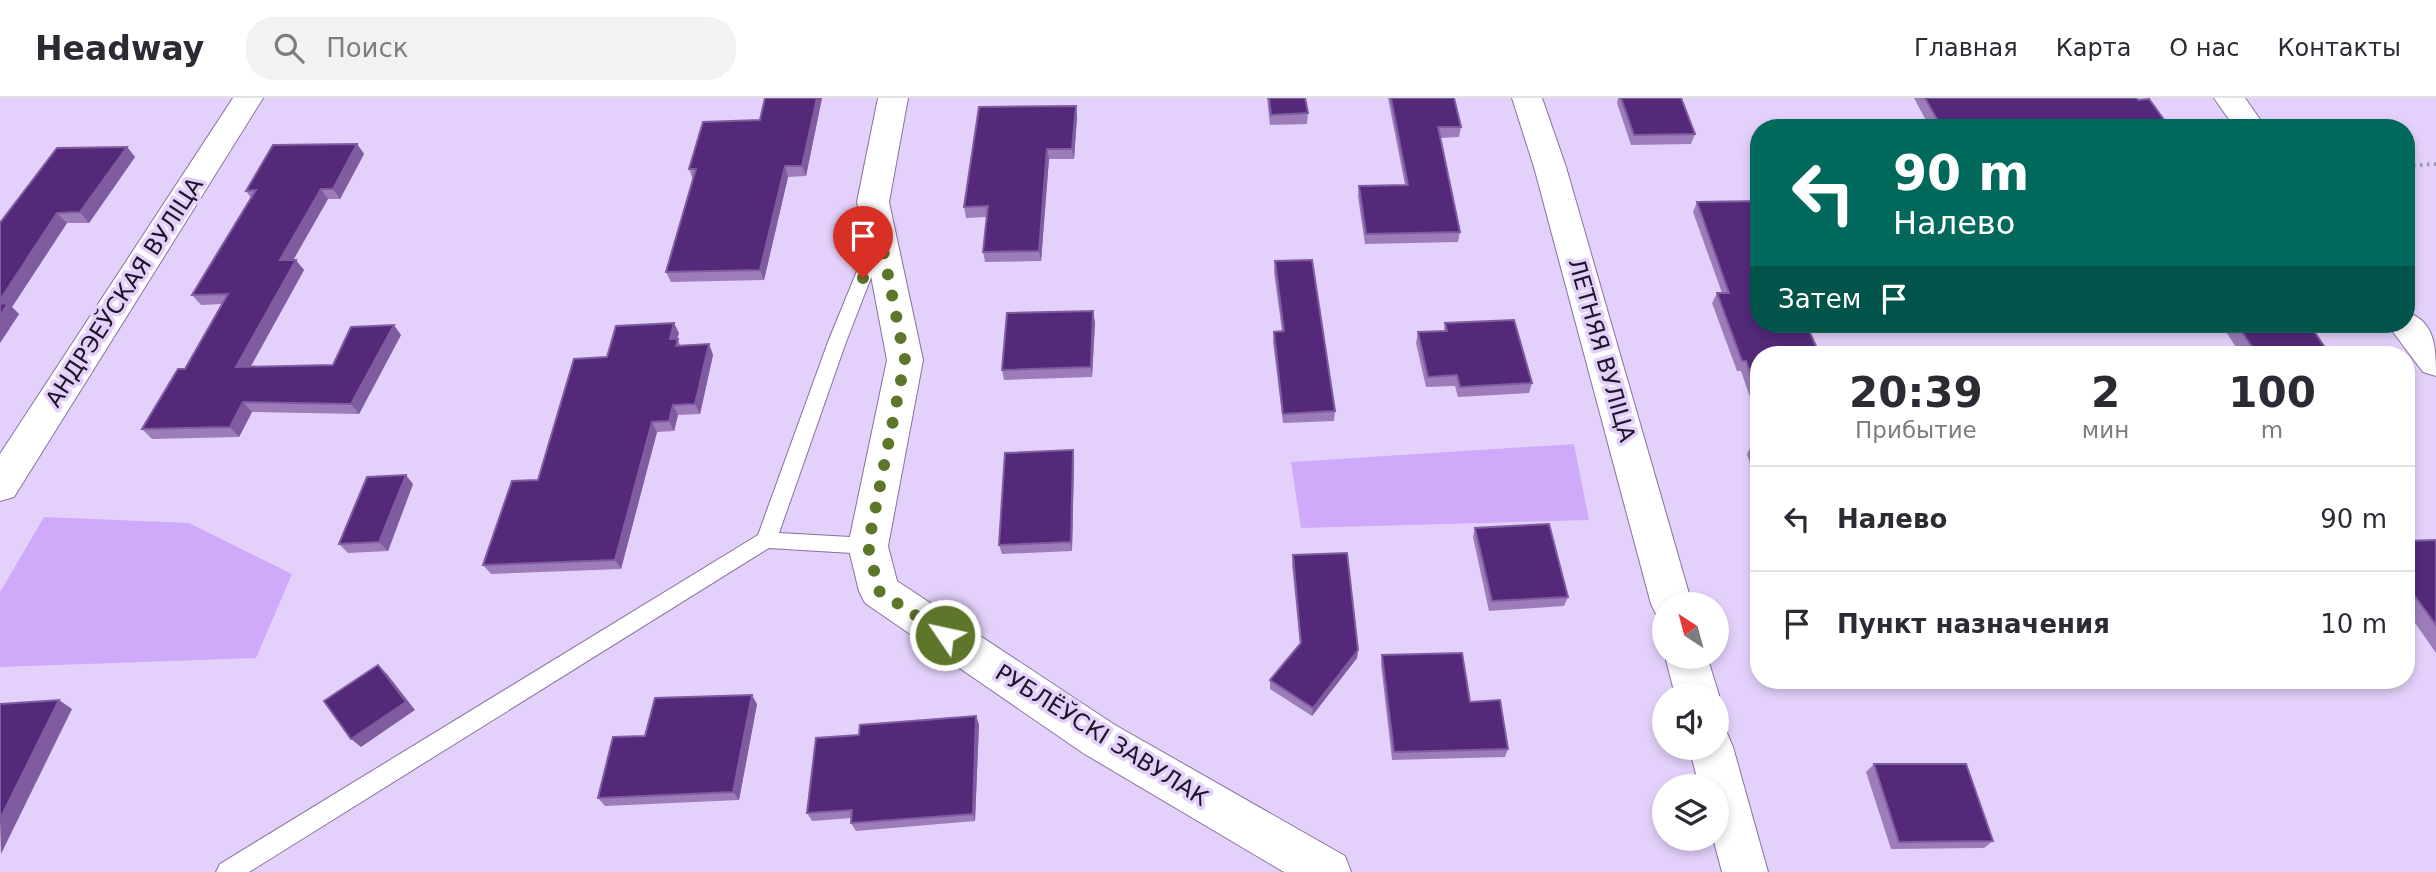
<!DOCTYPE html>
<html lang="ru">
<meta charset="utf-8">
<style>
:root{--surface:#fff;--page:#f2f2f3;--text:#2b2b33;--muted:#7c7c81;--line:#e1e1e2}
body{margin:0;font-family:"DejaVu Sans",sans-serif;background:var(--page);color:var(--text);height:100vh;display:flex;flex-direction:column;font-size:26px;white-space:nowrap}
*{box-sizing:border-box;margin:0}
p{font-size:23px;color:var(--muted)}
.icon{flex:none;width:38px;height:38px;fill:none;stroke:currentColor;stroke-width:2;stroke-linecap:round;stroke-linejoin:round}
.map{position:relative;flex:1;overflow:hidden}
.details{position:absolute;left:1750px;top:248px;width:665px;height:343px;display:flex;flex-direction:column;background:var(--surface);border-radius:28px;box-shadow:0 4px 10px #0003}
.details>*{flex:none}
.hud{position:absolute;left:1750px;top:21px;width:665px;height:214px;border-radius:28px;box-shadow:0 4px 10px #0003;background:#00695c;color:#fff;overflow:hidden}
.needle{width:46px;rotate:324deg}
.controls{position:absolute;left:1652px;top:494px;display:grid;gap:14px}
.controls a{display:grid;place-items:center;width:77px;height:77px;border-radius:50%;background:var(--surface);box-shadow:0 4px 10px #0003;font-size:35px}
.pin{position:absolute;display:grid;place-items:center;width:60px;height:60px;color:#fff;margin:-72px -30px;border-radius:50% 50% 50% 0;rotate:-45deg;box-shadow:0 0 7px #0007}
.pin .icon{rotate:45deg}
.me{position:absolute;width:77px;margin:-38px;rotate:304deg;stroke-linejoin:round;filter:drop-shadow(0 0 5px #0008)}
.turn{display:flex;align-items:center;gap:24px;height:147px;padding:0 28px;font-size:32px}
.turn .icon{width:91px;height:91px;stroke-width:2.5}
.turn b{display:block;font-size:49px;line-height:60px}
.then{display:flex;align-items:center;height:66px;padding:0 28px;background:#0003;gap:14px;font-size:26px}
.eta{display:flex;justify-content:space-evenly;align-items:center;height:119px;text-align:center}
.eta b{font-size:42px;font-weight:700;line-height:49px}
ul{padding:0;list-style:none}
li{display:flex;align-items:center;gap:21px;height:105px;padding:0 28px;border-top:2px solid var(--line)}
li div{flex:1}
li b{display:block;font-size:26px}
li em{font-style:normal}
header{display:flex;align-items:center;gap:42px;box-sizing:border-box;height:98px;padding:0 35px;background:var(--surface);border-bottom:2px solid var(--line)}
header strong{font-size:33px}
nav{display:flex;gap:38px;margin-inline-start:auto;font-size:24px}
.search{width:490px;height:63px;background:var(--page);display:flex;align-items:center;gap:18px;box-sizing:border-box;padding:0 24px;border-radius:28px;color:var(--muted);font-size:26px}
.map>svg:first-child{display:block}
.green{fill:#cfa9fa}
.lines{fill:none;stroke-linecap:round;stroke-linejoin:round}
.service-casing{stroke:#8770a0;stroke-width:2}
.minor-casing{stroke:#8770a0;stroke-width:2}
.path{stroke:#a090b2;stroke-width:3.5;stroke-dasharray:2.5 4.5;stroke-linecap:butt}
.service{fill:#fff;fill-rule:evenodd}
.minor{fill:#fff;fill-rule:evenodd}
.wall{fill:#9c7dba}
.shaded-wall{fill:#7f5ba0}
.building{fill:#542979;stroke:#7f5ba0;stroke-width:2}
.route{stroke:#5d7629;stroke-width:12;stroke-dasharray:0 21.6}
.labels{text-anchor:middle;stroke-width:7;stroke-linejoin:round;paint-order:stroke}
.street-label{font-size:23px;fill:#1e1527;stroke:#e4d1fb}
</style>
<header>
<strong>Headway</strong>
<div class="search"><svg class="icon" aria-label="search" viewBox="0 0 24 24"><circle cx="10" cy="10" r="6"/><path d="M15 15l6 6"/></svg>Поиск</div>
<nav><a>Главная</a><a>Карта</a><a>О нас</a><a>Контакты</a></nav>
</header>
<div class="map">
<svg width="2436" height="774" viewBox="0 0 2436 774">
<rect width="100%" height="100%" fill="#e4d1fb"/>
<g class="green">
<path d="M 1574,346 L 1589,422 L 1301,430 L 1291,364 Z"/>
<path d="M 44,419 L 189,425 L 292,476 L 256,560 L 0,569 L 0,494 Z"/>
</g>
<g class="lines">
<g class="service-casing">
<path id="service" d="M 878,135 L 886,141 L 846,244 L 779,435 L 868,440 L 875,442 L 878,448 L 875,454 L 868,456 L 769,450 L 249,774 L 216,774 L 220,766 L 758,437 L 828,244 L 870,141 Z"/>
</g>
<g class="minor-casing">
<g id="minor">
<path d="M 233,0 L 263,0 L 14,399 L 0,403 L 0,356 Z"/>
<path d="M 878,0 L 908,0 L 889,104 L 923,262 L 888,448 L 897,483 L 1115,627 L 1345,758 L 1351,774 L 1284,774 L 1083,655 L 865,505 L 859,493 L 848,448 L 887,262 L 857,104 Z"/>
<path d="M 1512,0 L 1542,0 L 1566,69 L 1692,506 L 1664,506 L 1664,521 L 1657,518 L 1651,506 L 1534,69 Z"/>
<path d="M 2214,0 L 2245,0 L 2266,30 L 2235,30 Z"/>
<path d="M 2406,214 C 2436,223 2436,251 2436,278 L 2423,274 L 2387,226 L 2406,226 Z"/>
<path d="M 1665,558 L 1707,558 L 1719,597 L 1717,601 L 1717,597 L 1675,597 Z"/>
<path d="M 1717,631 L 1727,635 L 1733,649 L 1768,774 L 1722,774 L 1713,740 L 1717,740 L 1717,688 L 1699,688 L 1689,649 L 1717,649 Z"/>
</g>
</g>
<path class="path" d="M 2406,68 L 2436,66"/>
<use href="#service" class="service"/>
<use href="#minor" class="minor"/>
</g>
<g class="wall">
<path d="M 765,0 L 822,0 L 806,78 L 788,79 L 764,182 L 671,184 L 666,174 L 693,82 L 689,71 L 760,22 Z"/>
<path d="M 1267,0 L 1305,0 L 1308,15 L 1307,26 L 1270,27 Z"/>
<path d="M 1388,0 L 1454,0 L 1461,29 L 1459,39 L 1440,40 L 1460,134 L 1458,144 L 1365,146 L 1358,99 L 1359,88 L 1405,87 Z"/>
<path d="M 1618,0 L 1681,0 L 1695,36 L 1691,46 L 1631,47 L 1617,5 Z"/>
<path d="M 1914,0 L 2136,0 L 2170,30 L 1930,30 Z"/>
<path d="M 1076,8 L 1077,19 L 1074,61 L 1049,61 L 1041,163 L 985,164 L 983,154 L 987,119 L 966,120 L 964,109 Z"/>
<path d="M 357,46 L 364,56 L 340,101 L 328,101 L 293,162 L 304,172 L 250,269 L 333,267 L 401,237 L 359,316 L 252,314 L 239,339 L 152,341 L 142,331 L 185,271 L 222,206 L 201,207 L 192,197 L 251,100 L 246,93 Z"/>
<path d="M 127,49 L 135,59 L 89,125 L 67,125 L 12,209 L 19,216 L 0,245 L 0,125 Z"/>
<path d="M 1697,104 L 1759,257 L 1759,326 L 1741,273 L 1737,273 L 1712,205 L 1717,195 L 1722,195 L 1693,114 Z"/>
<path d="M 1275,163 L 1335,313 L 1334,323 L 1283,325 L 1273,244 L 1274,234 L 1282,233 L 1274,174 Z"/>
<path d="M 1095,224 L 1092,279 L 1004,282 L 1002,272 Z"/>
<path d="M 1445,225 L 1532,285 L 1529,295 L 1458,299 L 1455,288 L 1426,289 L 1416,245 L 1418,234 L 1444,233 Z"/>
<path d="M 2221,226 L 2309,226 L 2330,257 L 2241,257 Z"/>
<path d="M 679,235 L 677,241 L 681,248 L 709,246 L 713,257 L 700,316 L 678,317 L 674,333 L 657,334 L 621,471 L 491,476 L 483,467 L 538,382 L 607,259 Z"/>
<path d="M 1752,346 L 1759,346 L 1759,394 L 1747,356 Z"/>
<path d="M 1073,352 L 1074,362 L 1072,453 L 1002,456 L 999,447 Z"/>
<path d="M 413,386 L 388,453 L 348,455 L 339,446 Z"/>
<path d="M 1475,430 L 1568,499 L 1564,508 L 1489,513 L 1473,439 Z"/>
<path d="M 2436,442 L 2436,555 L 2406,512 L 2406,443 Z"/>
<path d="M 1293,457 L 1358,552 L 1357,560 L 1312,618 L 1270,591 L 1270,582 L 1300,547 L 1292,466 Z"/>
<path d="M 1382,557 L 1470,604 L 1508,651 L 1505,659 L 1392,662 L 1381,566 Z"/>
<path d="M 757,606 L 739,702 L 605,708 L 598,700 L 645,638 Z"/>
<path d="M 979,626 L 975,723 L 856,733 L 851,725 L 852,720 L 812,723 L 807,715 L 859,637 Z"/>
<path d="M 1874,666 L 1993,743 L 1984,750 L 1891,751 L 1866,674 Z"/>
</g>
<g class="shaded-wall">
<path d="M 817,0 L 822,0 L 806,78 L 802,68 Z"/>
<path d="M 1076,8 L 1077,19 L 1074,61 L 1072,51 Z"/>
<path d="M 357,46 L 364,56 L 340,101 L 333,91 Z"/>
<path d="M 127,49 L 135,59 L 89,125 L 80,114 Z"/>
<path d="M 1047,51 L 1049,61 L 1041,163 L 1039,153 Z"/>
<path d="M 785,68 L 788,79 L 764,182 L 760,172 Z"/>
<path d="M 321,91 L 328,101 L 287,173 L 280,162 Z"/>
<path d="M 57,115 L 67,125 L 12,209 L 19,216 L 0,245 L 0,202 Z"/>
<path d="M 296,162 L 304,172 L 245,279 L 236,269 Z"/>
<path d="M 1093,213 L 1095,224 L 1092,279 L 1091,269 Z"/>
<path d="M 674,225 L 679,235 L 674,251 L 670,241 Z"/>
<path d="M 394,227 L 401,237 L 359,316 L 351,306 Z"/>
<path d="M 709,246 L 713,257 L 700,316 L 695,306 Z"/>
<path d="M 243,304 L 252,314 L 239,339 L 230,329 Z"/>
<path d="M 673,307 L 678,317 L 674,333 L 669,323 Z"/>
<path d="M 652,324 L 657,334 L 621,471 L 615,462 Z"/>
<path d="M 1073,352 L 1074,362 L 1072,453 L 1071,444 Z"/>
<path d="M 406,377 L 413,386 L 388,453 L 379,444 Z"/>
<path d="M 1358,552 L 1357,560 L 1312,618 L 1313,610 Z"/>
<path d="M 378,567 L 387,576 L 415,612 L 361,649 L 351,641 Z"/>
<path d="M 752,597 L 757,606 L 739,702 L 733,694 Z"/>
<path d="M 59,602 L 72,611 L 1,756 L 0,721 Z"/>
<path d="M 976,618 L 979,626 L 975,723 L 973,716 Z"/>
</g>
<g class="building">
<path d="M 765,0 L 817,0 L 802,68 L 785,68 L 760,172 L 666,174 L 696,71 L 689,71 L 703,24 L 760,22 Z"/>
<path d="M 1269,0 L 1305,0 L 1308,15 L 1271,17 Z"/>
<path d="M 1391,0 L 1454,0 L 1461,29 L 1438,29 L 1460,134 L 1366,136 L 1359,88 L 1408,87 Z"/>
<path d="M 1621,0 L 1681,0 L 1695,36 L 1634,37 Z"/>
<path d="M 1925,0 L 2136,0 L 2138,2 L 2149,1 L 2170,30 L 2039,30 L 2036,23 L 1939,25 Z"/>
<path d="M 1076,8 L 1072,51 L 1047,51 L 1039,153 L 983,154 L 988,108 L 964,109 L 979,9 Z"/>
<path d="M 357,46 L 333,91 L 321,91 L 280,162 L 296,162 L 236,269 L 333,267 L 351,229 L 394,227 L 351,306 L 243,304 L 230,329 L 142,331 L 178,271 L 185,271 L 228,196 L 192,197 L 256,92 L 246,93 L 273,47 Z"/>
<path d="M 127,49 L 80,114 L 57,115 L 0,202 L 0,125 L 57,50 Z"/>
<path d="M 1759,103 L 1759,226 L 1806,226 L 1820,257 L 1759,257 L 1759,301 L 1746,263 L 1742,263 L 1717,195 L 1729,195 L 1697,104 Z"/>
<path d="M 1312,162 L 1335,313 L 1283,316 L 1274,234 L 1284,233 L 1275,163 Z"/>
<path d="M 8,205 L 0,218 L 0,206 Z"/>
<path d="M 1093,213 L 1091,269 L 1002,272 L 1007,215 Z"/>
<path d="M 1514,222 L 1532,285 L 1460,289 L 1457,277 L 1428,279 L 1418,234 L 1447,233 L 1445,225 Z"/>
<path d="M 674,225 L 670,241 L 678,241 L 676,248 L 709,246 L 695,306 L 673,307 L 669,323 L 652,324 L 615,462 L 483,467 L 512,383 L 538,382 L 574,261 L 607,259 L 616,228 Z"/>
<path d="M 2237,226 L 2309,226 L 2330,257 L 2272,257 L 2271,255 L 2256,255 Z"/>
<path d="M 1752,346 L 1759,346 L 1759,368 Z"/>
<path d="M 1073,352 L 1071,444 L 999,447 L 1005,355 Z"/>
<path d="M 406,377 L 379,444 L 339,446 L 367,379 Z"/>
<path d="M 1549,426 L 1568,499 L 1492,503 L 1475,430 Z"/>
<path d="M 2436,442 L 2436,527 L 2406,486 L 2406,443 Z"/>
<path d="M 1347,455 L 1358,552 L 1313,610 L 1270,582 L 1301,545 L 1293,457 Z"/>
<path d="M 1462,555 L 1470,604 L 1500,602 L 1508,651 L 1394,654 L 1382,557 Z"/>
<path d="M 378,567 L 406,604 L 351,641 L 324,603 Z"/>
<path d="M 752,597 L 733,694 L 598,700 L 613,639 L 645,638 L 655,600 Z"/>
<path d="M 59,602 L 0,721 L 0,606 Z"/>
<path d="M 976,618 L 973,716 L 851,725 L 852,712 L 807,715 L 816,640 L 859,637 L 860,627 Z"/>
<path d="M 1874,666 L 1966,666 L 1993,743 L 1899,744 Z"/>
</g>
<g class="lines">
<path class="route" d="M 863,180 L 880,137 L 905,262 L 868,448 L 879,493 L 945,537"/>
</g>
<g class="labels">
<g class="street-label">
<text transform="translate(124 194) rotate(-57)" y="8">АНДРЭЕЎСКАЯ ВУЛІЦА</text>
<text transform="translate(1602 252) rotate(74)" y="8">ЛЕТНЯЯ ВУЛІЦА</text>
<text transform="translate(1102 637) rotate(32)" y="8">РУБЛЁЎСКІ ЗАВУЛАК</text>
</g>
</g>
</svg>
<div class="controls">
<a><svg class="needle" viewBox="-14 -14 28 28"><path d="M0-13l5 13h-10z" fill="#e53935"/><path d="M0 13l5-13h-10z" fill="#7c7c81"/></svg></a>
<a><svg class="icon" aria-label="sound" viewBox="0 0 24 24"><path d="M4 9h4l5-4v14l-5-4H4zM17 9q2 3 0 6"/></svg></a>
<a><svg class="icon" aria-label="layers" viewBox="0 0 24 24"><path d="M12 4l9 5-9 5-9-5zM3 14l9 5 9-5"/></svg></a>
</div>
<div class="pin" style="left:863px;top:180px;background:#d93025"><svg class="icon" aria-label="arrive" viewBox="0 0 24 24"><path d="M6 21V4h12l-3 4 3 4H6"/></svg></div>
<svg class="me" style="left:945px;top:537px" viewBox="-20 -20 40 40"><circle r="17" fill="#5d7629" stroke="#fff" stroke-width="3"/><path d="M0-11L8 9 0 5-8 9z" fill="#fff"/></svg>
<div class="hud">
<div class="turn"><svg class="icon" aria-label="left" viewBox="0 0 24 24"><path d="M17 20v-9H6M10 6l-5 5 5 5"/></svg><div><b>90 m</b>Налево</div></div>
<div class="then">Затем<svg class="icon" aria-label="arrive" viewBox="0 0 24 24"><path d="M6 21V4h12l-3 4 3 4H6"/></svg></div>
</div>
<section class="details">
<div class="eta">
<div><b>20:39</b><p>Прибытие</p></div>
<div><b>2</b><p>мин</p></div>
<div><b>100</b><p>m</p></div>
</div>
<ul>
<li><svg class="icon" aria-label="left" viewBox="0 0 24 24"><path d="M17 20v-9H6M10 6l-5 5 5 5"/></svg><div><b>Налево</b></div><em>90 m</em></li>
<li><svg class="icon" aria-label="arrive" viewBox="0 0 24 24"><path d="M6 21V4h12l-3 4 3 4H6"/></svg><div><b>Пункт назначения</b></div><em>10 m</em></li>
</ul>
</section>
</div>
